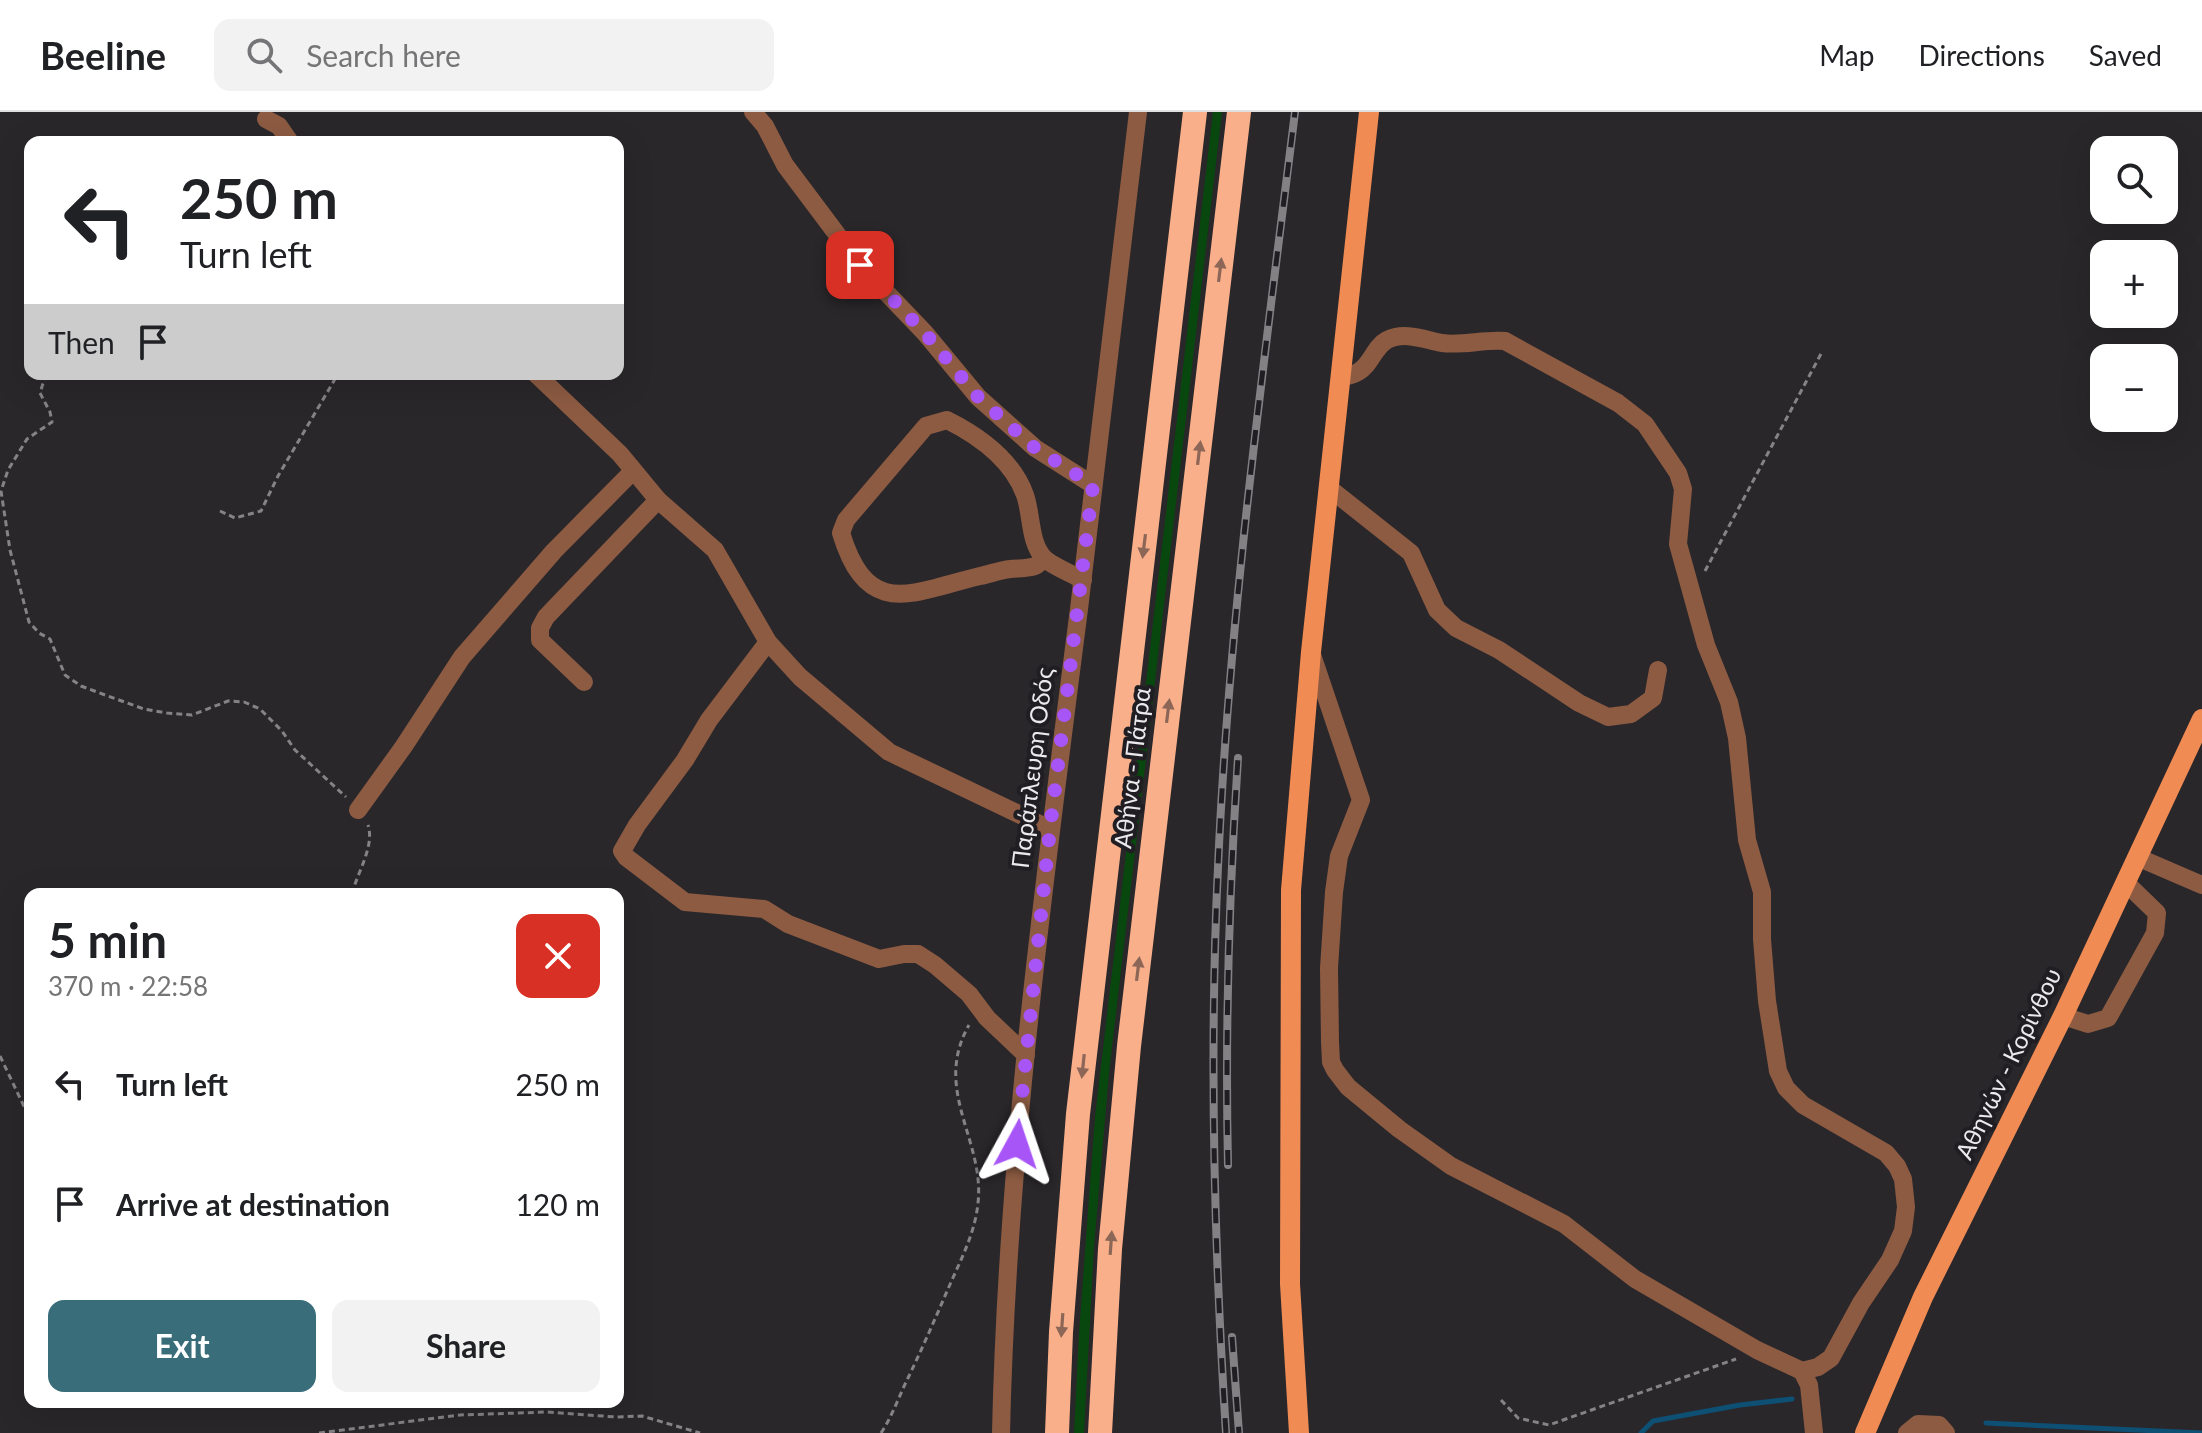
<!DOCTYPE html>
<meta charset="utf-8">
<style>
:root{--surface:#fff;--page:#f2f2f2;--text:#202124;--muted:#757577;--line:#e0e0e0;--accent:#396d79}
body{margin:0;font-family:Lato,sans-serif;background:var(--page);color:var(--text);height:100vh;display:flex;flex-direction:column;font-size:30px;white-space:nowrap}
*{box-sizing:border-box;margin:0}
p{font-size:26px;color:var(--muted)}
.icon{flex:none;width:44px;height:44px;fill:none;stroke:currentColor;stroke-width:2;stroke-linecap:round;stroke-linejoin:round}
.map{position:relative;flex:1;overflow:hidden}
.sheet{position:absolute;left:24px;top:776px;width:600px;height:520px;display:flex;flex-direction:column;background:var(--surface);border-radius:16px;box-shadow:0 8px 32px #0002}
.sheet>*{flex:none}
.top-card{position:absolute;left:24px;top:24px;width:600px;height:244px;border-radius:16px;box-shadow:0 8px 32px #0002;background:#fff;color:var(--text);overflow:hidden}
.controls{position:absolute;left:2090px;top:24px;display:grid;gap:16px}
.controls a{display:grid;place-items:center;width:88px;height:88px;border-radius:16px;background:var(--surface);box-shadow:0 8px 32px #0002;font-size:40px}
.pin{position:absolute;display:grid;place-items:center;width:68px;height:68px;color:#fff;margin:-34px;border-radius:16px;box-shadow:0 4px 12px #0006}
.me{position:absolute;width:88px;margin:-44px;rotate:5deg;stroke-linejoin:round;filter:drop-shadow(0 0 6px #0008)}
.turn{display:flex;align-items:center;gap:28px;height:168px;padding:0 24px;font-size:36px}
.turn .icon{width:104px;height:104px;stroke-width:2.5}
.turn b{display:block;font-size:56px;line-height:68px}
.then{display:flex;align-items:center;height:76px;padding:0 24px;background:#0003;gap:16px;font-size:30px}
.round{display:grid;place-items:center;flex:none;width:84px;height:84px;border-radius:16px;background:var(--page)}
.summary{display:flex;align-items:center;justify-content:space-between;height:136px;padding:0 24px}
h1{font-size:48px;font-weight:700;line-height:60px}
.cta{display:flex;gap:16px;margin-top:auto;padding:16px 24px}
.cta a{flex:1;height:92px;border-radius:16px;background:var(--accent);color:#fff;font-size:32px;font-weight:700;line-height:92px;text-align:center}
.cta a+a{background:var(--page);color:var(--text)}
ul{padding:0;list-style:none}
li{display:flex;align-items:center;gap:24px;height:120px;padding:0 24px}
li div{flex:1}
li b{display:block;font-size:30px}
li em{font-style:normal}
header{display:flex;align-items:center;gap:48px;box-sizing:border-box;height:112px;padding:0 40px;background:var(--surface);border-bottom:2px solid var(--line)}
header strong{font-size:38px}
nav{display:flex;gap:44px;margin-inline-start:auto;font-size:28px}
.search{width:560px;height:72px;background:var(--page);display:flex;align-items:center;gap:20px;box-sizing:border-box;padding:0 28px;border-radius:16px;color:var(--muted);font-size:30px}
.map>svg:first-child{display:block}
.green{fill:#08470d}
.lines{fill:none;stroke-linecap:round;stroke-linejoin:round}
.stream{stroke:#0e4f74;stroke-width:5}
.path{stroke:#858386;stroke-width:3;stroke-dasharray:6 4;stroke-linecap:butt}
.minor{stroke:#8d5b42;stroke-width:18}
.major{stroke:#f18b54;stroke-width:20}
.highway{stroke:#f9af8a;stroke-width:24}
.rail-casing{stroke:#838184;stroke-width:8}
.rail{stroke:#201e22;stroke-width:5;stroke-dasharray:15;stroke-linecap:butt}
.oneway{fill:#8c6656}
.route{stroke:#a855f7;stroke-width:14;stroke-dasharray:0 25.2}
.labels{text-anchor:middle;stroke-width:8;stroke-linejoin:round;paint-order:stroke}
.street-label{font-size:24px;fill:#ebe9ec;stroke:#201e22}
</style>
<header>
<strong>Beeline</strong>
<div class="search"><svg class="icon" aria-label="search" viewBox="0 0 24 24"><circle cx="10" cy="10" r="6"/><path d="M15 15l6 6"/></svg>Search here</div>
<nav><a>Map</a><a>Directions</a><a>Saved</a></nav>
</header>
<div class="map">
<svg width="2202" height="1321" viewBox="0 0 2202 1321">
<rect width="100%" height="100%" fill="#2a272b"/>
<path class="green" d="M 1213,0 L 1222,0 L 1109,961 L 1094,1135 L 1084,1321 L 1074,1321 L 1079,1221 L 1095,1005 Z"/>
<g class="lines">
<g class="stream">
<path d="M 1986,1311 L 2202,1321"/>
<path d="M 1641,1321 L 1653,1309 L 1740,1293 L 1792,1287"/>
</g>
<g class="path">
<path d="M 250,30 L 255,22"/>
<path d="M 46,262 L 40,281 L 50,300 L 52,310 L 27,327 L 8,358 L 1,379 L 10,438 L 29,510 L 39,521 L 50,527 L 65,563 L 81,574 L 105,583 L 144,597 L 167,601 L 192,603 L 228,589 L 244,590 L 260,597 L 282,619 L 295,638 L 346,685"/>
<path d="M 220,399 L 235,406 L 261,399 L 278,364 L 338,262"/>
<path d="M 1705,459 L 1822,240"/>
<path d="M 352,782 C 357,761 375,734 368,713"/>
<path d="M 0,944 L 30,1007"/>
<path d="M 1501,1288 L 1518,1306 L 1549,1313 L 1736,1247"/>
<path d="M 319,1321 L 460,1303 L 547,1300 L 616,1305 L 642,1304 L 700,1321"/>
<path d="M 881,1321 C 892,1305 899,1284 908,1266 C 922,1237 935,1207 948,1177 C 960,1149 975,1122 978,1091 C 985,1028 932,978 969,913"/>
</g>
<g class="minor">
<path d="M 753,0 L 765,14 L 785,53 L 860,153 L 925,221 L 978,285 L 1035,336 L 1093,373"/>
<path d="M 266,7 L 279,14 L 290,30"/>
<path d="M 536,262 L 620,342 L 658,388 L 715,438 L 768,530 L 800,565 L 889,640 L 1050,717"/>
<path d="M 1340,266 C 1346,264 1353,263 1358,260 C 1371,253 1374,235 1387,228 C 1405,219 1425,228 1442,231 C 1463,234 1484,227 1505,229 L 1618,291 L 1645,312 L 1678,361 L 1683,377 L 1678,432 L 1706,533 L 1729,590 L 1737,626 L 1747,728 L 1762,780 L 1762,827 L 1767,889 L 1778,959 L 1786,976 L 1803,993 L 1886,1041 L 1897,1054 L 1903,1067 L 1906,1095 L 1903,1119 L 1890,1148 L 1861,1191 L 1831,1246 L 1818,1255 L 1802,1259"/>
<path d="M 1329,376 L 1411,441 L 1437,498 L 1456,516 L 1499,538 L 1579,591 L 1608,605 L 1631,602 L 1653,586 L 1658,558"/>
<path d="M 1044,446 C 1041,449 1038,453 1035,454 C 1028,457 1017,456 1010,457 C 1000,458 990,462 980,464 C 912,480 868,509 841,421 L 846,408 L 926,314 L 947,308 C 979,324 1012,347 1025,383 C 1032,402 1029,432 1045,447 C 1054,455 1071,461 1083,468"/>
<path d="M 768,530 L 709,608 L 685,648 L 637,713 L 622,739 L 626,745 L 685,790 L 764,797 L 788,812 L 879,847 L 904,842 L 918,842 L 935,853 L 969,882 L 987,906 L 1026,943"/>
<path d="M 1311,540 L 1361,688 L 1339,744 L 1334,780 L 1329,856 L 1330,930 L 1331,950 L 1335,958 L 1348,975 L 1399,1017 L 1451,1054 L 1564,1112 L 1635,1167 L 1757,1238 L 1802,1259 L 1809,1273 L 1814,1321"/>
<path d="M 584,570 L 540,528 L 540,516 L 546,505 L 658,388"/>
<path d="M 358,698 L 404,634 L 462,545 L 554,439 L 633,359"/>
<path d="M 2137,745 L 2202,773"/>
<path d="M 2063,904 L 2088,912 L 2108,906 L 2155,821 L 2157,801 L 2125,770"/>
<path d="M 1001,1321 C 1007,1045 1044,771 1079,497 C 1100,332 1118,166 1138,0"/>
<path d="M 1907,1321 L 1918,1312 L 1939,1313 L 1946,1321"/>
</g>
<g class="major">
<path d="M 1299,1321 L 1290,1172 L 1291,778 L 1311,540 L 1369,0"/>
<path d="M 1865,1321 L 1923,1185 L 2063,904 L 2202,607"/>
</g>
<g class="highway">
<path d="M 1057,1321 L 1061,1220 L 1078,1002 L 1195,0"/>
<path d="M 1100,1321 L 1110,1137 L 1129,934 L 1239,0"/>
</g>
<g class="rail-casing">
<g id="rail">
<path d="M 1228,1053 C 1225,917 1229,781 1238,646"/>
<path d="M 1232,1225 L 1239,1321"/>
<path d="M 1226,1321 C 1214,1133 1209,943 1218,755 C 1229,502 1264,251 1295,0"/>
</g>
</g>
<use href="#rail" class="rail"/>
</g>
<defs><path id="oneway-solid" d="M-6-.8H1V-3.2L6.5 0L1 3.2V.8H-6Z" transform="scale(2)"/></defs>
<g class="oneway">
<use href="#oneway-solid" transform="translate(1220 158) rotate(-83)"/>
<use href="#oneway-solid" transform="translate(1199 341) rotate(-83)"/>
<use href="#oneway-solid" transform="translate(1144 434) rotate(97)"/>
<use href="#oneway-solid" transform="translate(1168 599) rotate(-83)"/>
<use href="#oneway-solid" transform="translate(1138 857) rotate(-83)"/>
<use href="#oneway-solid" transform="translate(1083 954) rotate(96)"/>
<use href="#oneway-solid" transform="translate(1111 1131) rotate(-86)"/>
<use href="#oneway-solid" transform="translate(1062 1213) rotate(94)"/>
</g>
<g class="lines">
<path class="route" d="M 860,153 L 925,221 L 978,285 L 1035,336 L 1093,373 L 1050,717 L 1017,1032"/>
</g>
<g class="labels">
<g class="street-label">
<text transform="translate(1033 656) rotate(-83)" y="8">Παράπλευρη Οδός</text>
<text transform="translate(1133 656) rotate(-83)" y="8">Αθήνα - Πάτρα</text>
<text transform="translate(2009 952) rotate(-64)" y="8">Αθηνών - Κορίνθου</text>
</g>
</g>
</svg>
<div class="controls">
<a><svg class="icon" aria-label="search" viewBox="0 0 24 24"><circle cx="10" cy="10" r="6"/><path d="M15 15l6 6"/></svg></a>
<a>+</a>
<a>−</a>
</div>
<div class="pin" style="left:860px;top:153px;background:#d93025"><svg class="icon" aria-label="arrive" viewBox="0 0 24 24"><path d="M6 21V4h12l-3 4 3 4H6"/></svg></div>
<svg class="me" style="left:1017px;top:1032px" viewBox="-20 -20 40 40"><path d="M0-17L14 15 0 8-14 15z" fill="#a855f7" stroke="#fff" stroke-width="4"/></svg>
<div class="top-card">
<div class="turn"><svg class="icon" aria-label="left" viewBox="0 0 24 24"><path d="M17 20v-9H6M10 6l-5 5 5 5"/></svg><div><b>250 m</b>Turn left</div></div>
<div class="then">Then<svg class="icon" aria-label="arrive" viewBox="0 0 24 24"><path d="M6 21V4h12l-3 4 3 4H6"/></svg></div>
</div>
<section class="sheet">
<div class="summary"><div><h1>5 min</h1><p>370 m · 22:58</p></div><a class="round" style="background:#d93025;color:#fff"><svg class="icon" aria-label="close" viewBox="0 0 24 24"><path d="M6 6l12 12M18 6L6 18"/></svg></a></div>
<ul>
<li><svg class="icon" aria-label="left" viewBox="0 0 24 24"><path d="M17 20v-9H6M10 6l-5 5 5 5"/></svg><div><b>Turn left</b></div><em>250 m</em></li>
<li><svg class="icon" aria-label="arrive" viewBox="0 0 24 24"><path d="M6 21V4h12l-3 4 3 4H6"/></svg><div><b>Arrive at destination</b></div><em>120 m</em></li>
</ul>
<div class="cta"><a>Exit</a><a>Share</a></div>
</section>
</div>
